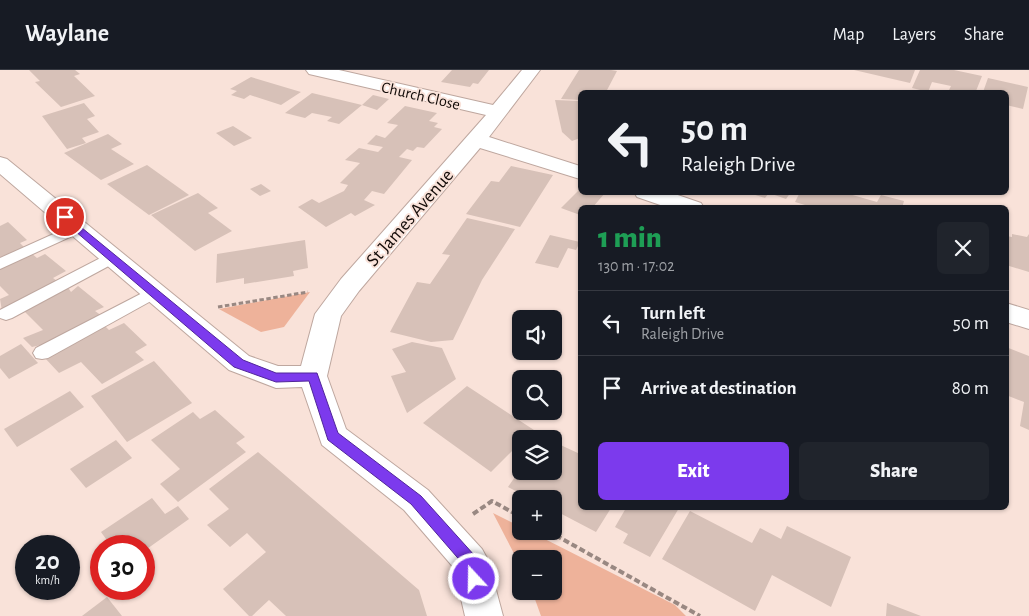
<!DOCTYPE html>
<meta charset="utf-8">
<style>
:root{--surface:#171b24;--page:#20242c;--text:#f1f3f6;--muted:#9ea1a6;--line:#363941;--accent:#7c3aed}
body{margin:0;font-family:"Alegreya Sans",sans-serif;background:var(--page);color:var(--text);height:100vh;display:flex;flex-direction:column;font-size:19px;white-space:nowrap}
*{box-sizing:border-box;margin:0}
p{font-size:16px;color:var(--muted)}
.icon{flex:none;width:28px;height:28px;fill:none;stroke:currentColor;stroke-width:2;stroke-linecap:round;stroke-linejoin:round}
.map{position:relative;flex:1;overflow:hidden}
.drawer{position:absolute;left:578px;top:135px;width:431px;height:305px;display:flex;flex-direction:column;background:var(--surface);border-radius:8px;box-shadow:0 1px 4px #0004}
.drawer>*{flex:none}
.banner{position:absolute;left:578px;top:20px;width:431px;height:105px;border-radius:8px;box-shadow:0 1px 4px #0004;background:#171b24;color:var(--text);overflow:hidden}
.fabs{position:absolute;left:512px;top:240px;display:grid;gap:10px}
.fabs a{display:grid;place-items:center;width:50px;height:50px;border-radius:8px;background:var(--surface);box-shadow:0 1px 4px #0004;font-size:25px}
.speed{position:absolute;left:15px;top:465px;display:flex;gap:10px;font-size:25px;font-weight:700;text-align:center}
.speed>*{display:grid;place-content:center;width:65px;height:65px;border-radius:50%;background:var(--surface);box-shadow:0 1px 4px #0004;line-height:1}
.speed small{font-size:12px;font-weight:400}
.speed .limit{border:8px solid #d22;background:#fff;color:#111}
.pin{position:absolute;display:grid;place-items:center;width:42px;height:42px;color:#fff;margin:-21px;border:2px solid #fff;border-radius:50%;box-shadow:0 1px 5px #0007}
.me{position:absolute;width:55px;margin:-28px;rotate:339deg;stroke-linejoin:round;filter:drop-shadow(0 0 4px #0008)}
.turn{display:flex;align-items:center;gap:18px;height:105px;padding:0 20px;font-size:22px}
.turn .icon{width:65px;height:65px;stroke-width:2.5}
.turn b{display:block;font-size:35px;line-height:42px}
.round{display:grid;place-items:center;flex:none;width:52px;height:52px;border-radius:8px;background:var(--page)}
.head{display:flex;align-items:center;justify-content:space-between;height:85px;padding:0 20px}
h1{font-size:30px;font-weight:800;line-height:38px;color:#1e9e55}
.action{display:flex;gap:10px;margin-top:auto;padding:10px 20px}
.action a{flex:1;height:58px;border-radius:8px;background:var(--accent);color:#fff;font-size:20px;font-weight:800;line-height:58px;text-align:center}
.action a+a{background:var(--page);color:var(--text)}
ul{padding:0;list-style:none}
li{display:flex;align-items:center;gap:15px;height:65px;padding:0 20px;border-top:1px solid var(--line)}
li div{flex:1}
li b{display:block;font-size:19px}
li em{font-style:normal}
header{display:flex;align-items:center;gap:30px;box-sizing:border-box;height:70px;padding:0 25px;background:var(--surface);border-bottom:1px solid var(--line)}
header strong{font-size:24px}
nav{display:flex;gap:28px;margin-inline-start:auto;font-size:18px}
.map>svg:first-child{display:block}
.green{fill:#eeb29a}
.building{fill:#d7c1b8}
.lines{fill:none;stroke-linecap:round;stroke-linejoin:round}
.lane-casing{stroke:#bea79f;stroke-width:2}
.street-casing{stroke:#bea79f;stroke-width:2}
.path-far1{stroke:#998882;stroke-width:3;stroke-dasharray:4.5 2.5;stroke-linecap:butt}
.path{stroke:#998882;stroke-width:4;stroke-dasharray:6 3;stroke-linecap:butt}
.lane{fill:#fff;fill-rule:evenodd}
.street{fill:#fff;fill-rule:evenodd}
.route{fill:#7c3aed;stroke:#51269a}
.labels{text-anchor:middle;stroke-width:4;stroke-linejoin:round;paint-order:stroke}
.far-street-label{font-size:16px;fill:#120b08;stroke:#f9e2d9}
.street-label{font-size:19px;fill:#120b08;stroke:#f9e2d9}
</style>
<header>
<strong>Waylane</strong>
<nav><a>Map</a><a>Layers</a><a>Share</a></nav>
</header>
<div class="map">
<svg width="1029" height="546" viewBox="0 0 1029 546">
<rect width="100%" height="100%" fill="#f9e2d9"/>
<g class="green">
<path d="M 310,222 L 284,257 L 261,262 L 219,239 Z"/>
<path d="M 493,443 L 521,457 L 521,461 L 529,461 L 675,535 L 686,546 L 541,546 L 532,521 L 554,521 L 554,489 L 521,489 L 521,497 Z"/>
</g>
<g class="building">
<path d="M 29,0 L 75,0 L 80,4 L 74,6 L 95,26 L 61,37 L 35,12 L 40,11 Z"/>
<path d="M 452,0 L 489,0 L 478,14 L 473,13 L 470,17 L 441,12 Z"/>
<path d="M 579,0 L 611,0 L 617,1 L 606,22 L 580,22 L 580,30 L 561,29 Z"/>
<path d="M 854,0 L 915,0 L 910,13 Z"/>
<path d="M 920,0 L 954,0 L 982,6 L 976,21 L 970,20 L 968,22 L 961,22 L 949,20 L 951,16 L 932,12 L 928,22 L 912,18 Z"/>
<path d="M 251,7 L 301,22 L 281,35 L 250,25 L 244,29 L 231,25 L 237,21 L 230,19 Z"/>
<path d="M 988,8 L 1028,17 L 1023,39 L 1006,35 L 1006,22 L 983,22 Z"/>
<path d="M 312,23 L 362,35 L 339,54 L 327,51 L 332,47 L 312,43 L 305,48 L 285,43 Z"/>
<path d="M 373,25 L 389,29 L 377,40 L 362,35 Z"/>
<path d="M 555,30 L 580,31 L 580,68 L 572,71 L 562,62 Z"/>
<path d="M 84,33 L 95,46 L 87,49 L 99,62 L 82,68 L 86,73 L 67,79 L 42,46 Z"/>
<path d="M 405,36 L 437,43 L 429,51 L 438,53 L 434,57 L 442,59 L 424,78 L 417,77 L 413,81 L 407,79 L 399,87 L 412,90 L 384,124 L 372,121 L 364,130 L 375,135 L 355,146 L 351,143 L 326,157 L 298,137 L 312,129 L 319,133 L 344,121 L 348,115 L 340,113 L 360,93 L 345,90 L 359,78 L 378,82 L 383,77 L 367,74 L 376,65 L 385,68 L 398,55 L 387,53 Z"/>
<path d="M 233,56 L 252,68 L 234,76 L 216,63 Z"/>
<path d="M 108,64 L 122,74 L 111,79 L 134,94 L 101,110 L 64,83 Z"/>
<path d="M 147,95 L 189,125 L 149,145 L 107,114 Z"/>
<path d="M 511,96 L 553,105 L 520,157 L 466,144 L 491,111 L 499,112 Z"/>
<path d="M 261,114 L 271,121 L 260,126 L 250,119 Z"/>
<path d="M 580,119 L 580,122 L 605,123 L 592,138 L 580,138 L 580,145 L 561,138 Z"/>
<path d="M 769,122 L 791,122 L 786,129 L 769,123 L 765,128 L 749,123 Z"/>
<path d="M 800,122 L 842,122 L 877,132 L 881,125 L 904,131 L 902,138 L 815,138 L 795,132 Z"/>
<path d="M 198,123 L 218,138 L 208,143 L 232,161 L 195,181 L 151,145 Z"/>
<path d="M 467,148 L 515,159 L 482,210 L 453,270 L 431,272 L 390,262 L 417,212 L 430,214 L 450,185 L 442,184 Z"/>
<path d="M 8,152 L 27,170 L 20,173 L 25,178 L 0,190 L 0,156 Z"/>
<path d="M 1012,164 L 1027,167 L 1029,164 L 1029,202 L 1006,195 L 1006,166 L 1012,167 Z"/>
<path d="M 550,165 L 580,172 L 576,180 L 568,178 L 558,198 L 535,193 Z"/>
<path d="M 305,170 L 308,198 L 293,201 L 294,206 L 244,214 L 244,208 L 216,213 L 217,184 Z"/>
<path d="M 31,183 L 37,188 L 45,184 L 66,201 L 53,208 L 57,211 L 2,241 L 0,229 L 9,225 L 0,216 L 0,199 Z"/>
<path d="M 67,216 L 71,222 L 78,216 L 104,237 L 95,241 L 102,246 L 54,272 L 32,277 L 23,268 L 43,260 L 22,239 Z"/>
<path d="M 124,253 L 147,275 L 135,282 L 144,290 L 102,314 L 81,292 L 59,303 L 44,287 L 104,255 L 109,260 Z"/>
<path d="M 412,272 L 442,278 L 456,309 L 407,343 L 391,306 L 406,302 L 392,279 Z"/>
<path d="M 21,274 L 38,293 L 9,309 L 0,298 L 0,286 Z"/>
<path d="M 1006,277 L 1029,286 L 1029,360 L 1020,356 L 1024,332 L 1006,325 Z"/>
<path d="M 154,291 L 192,333 L 127,372 L 91,326 Z"/>
<path d="M 467,316 L 534,360 L 525,369 L 521,369 L 521,372 L 491,402 L 423,353 Z"/>
<path d="M 70,321 L 84,337 L 17,377 L 4,359 Z"/>
<path d="M 215,340 L 245,367 L 236,373 L 246,382 L 178,432 L 160,414 L 180,399 L 151,370 L 193,342 L 200,349 Z"/>
<path d="M 116,370 L 132,388 L 86,418 L 70,399 Z"/>
<path d="M 554,372 L 580,384 L 580,438 L 611,438 L 596,462 L 554,440 L 554,429 L 531,429 L 508,417 L 521,398 L 521,401 L 554,401 Z"/>
<path d="M 258,382 L 419,520 L 427,546 L 286,546 L 269,530 L 252,546 L 249,546 L 223,519 L 266,482 L 247,463 L 230,477 L 207,455 L 229,439 L 209,419 Z"/>
<path d="M 152,428 L 165,444 L 178,436 L 189,449 L 144,481 L 144,476 L 135,476 L 126,465 L 111,476 L 101,462 Z"/>
<path d="M 626,438 L 679,438 L 650,487 L 623,473 L 628,464 L 615,457 Z"/>
<path d="M 690,441 L 752,473 L 760,458 L 781,469 L 787,456 L 851,487 L 831,537 L 772,505 L 755,541 L 662,489 Z"/>
<path d="M 107,527 L 122,546 L 82,546 Z"/>
<path d="M 887,533 L 921,546 L 886,546 Z"/>
</g>
<g class="lines">
<g class="lane-casing">
<g id="lane">
<path d="M 78,153 L 83,155 L 85,158 L 83,161 L 0,199 L 0,188 Z"/>
<path d="M 112,182 L 118,183 L 120,187 L 118,191 L 12,248 L 6,250 L 0,248 L 0,240 Z"/>
<path d="M 154,217 L 160,218 L 162,222 L 160,226 L 48,288 L 42,289 L 36,288 L 33,283 L 36,278 Z"/>
</g>
</g>
<g class="street-casing">
<g id="street">
<path d="M 306,0 L 339,0 L 493,35 L 522,0 L 540,0 L 489,67 L 580,96 L 580,109 L 480,78 L 359,221 L 341,246 L 327,306 L 346,359 L 428,420 L 482,479 L 488,490 L 503,546 L 465,546 L 454,498 L 404,440 L 322,375 L 302,317 L 276,318 L 229,300 L 0,104 L 0,87 L 7,89 L 249,286 L 278,296 L 301,296 L 315,244 L 341,209 L 486,45 L 309,4 Z"/>
<path d="M 634,122 L 669,122 L 701,133 L 704,138 L 669,138 L 637,127 Z"/>
<path d="M 1006,233 L 1029,240 L 1029,259 L 1006,252 Z"/>
</g>
</g>
<path class="path-far1" d="M 218,237 L 308,222"/>
<g class="path">
<path d="M 473,444 L 492,431 L 521,447"/>
<path d="M 548,461 L 700,546"/>
</g>
<use href="#lane" class="lane"/>
<use href="#street" class="street"/>
</g>
<path class="route" d="M 65,144 L 243,290 L 276,303 L 317,303 L 338,363 L 421,426 L 475,486 L 482,509 L 480,514 L 474,516 L 469,514 L 463,494 L 411,434 L 328,370 L 309,311 L 276,312 L 234,297 L 61,149 L 60,147 Z"/>
<g class="labels">
<g class="far-street-label">
<text transform="translate(421 25) rotate(13)" y="6">Church Close</text>
</g>
<g class="street-label">
<text transform="translate(409 147) rotate(-49)" y="7">St James Avenue</text>
</g>
</g>
</svg>
<div class="fabs">
<a><svg class="icon" aria-label="sound" viewBox="0 0 24 24"><path d="M4 9h4l5-4v14l-5-4H4zM17 9q2 3 0 6"/></svg></a>
<a><svg class="icon" aria-label="search" viewBox="0 0 24 24"><circle cx="10" cy="10" r="6"/><path d="M15 15l6 6"/></svg></a>
<a><svg class="icon" aria-label="layers" viewBox="0 0 24 24"><path d="M12 4l9 5-9 5-9-5zM3 14l9 5 9-5"/></svg></a>
<a>+</a>
<a>−</a>
</div>
<div class="speed"><div>20<small>km/h</small></div><div class="limit">30</div></div>
<div class="pin" style="left:65px;top:147px;background:#d93025"><svg class="icon" aria-label="arrive" viewBox="0 0 24 24"><path d="M6 21V4h12l-3 4 3 4H6"/></svg></div>
<svg class="me" style="left:474px;top:509px" viewBox="-20 -20 40 40"><circle r="17" fill="#7c3aed" stroke="#fff" stroke-width="3"/><path d="M0-11L8 9 0 5-8 9z" fill="#fff"/></svg>
<div class="banner">
<div class="turn"><svg class="icon" aria-label="left" viewBox="0 0 24 24"><path d="M17 20v-9H6M10 6l-5 5 5 5"/></svg><div><b>50 m</b>Raleigh Drive</div></div>
</div>
<section class="drawer">
<div class="head"><div><h1>1 min</h1><p>130 m · 17:02</p></div><a class="round"><svg class="icon" aria-label="close" viewBox="0 0 24 24"><path d="M6 6l12 12M18 6L6 18"/></svg></a></div>
<ul>
<li><svg class="icon" aria-label="left" viewBox="0 0 24 24"><path d="M17 20v-9H6M10 6l-5 5 5 5"/></svg><div><b>Turn left</b><p>Raleigh Drive</p></div><em>50 m</em></li>
<li><svg class="icon" aria-label="arrive" viewBox="0 0 24 24"><path d="M6 21V4h12l-3 4 3 4H6"/></svg><div><b>Arrive at destination</b></div><em>80 m</em></li>
</ul>
<div class="action"><a>Exit</a><a>Share</a></div>
</section>
</div>
